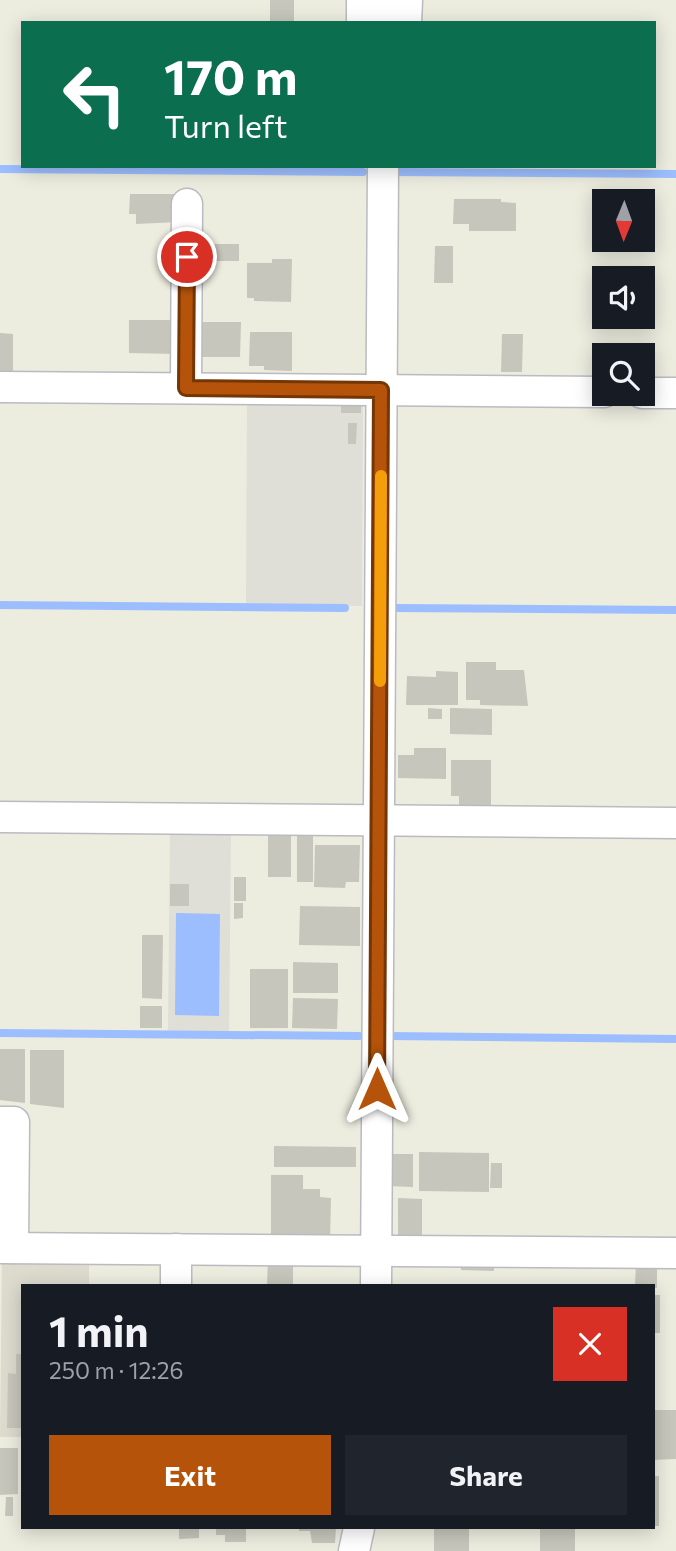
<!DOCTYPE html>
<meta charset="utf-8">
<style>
:root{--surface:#171b24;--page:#20242c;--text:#f1f3f6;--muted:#9ea1a6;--accent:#b45309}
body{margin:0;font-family:Commissioner,sans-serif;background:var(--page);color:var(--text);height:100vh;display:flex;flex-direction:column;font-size:26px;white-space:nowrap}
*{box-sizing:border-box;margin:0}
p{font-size:23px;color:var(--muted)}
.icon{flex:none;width:38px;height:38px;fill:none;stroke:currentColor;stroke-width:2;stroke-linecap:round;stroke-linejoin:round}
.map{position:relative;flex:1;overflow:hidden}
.panel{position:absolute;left:21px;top:1284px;width:634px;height:245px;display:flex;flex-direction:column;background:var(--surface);border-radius:0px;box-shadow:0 4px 18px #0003}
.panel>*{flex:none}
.top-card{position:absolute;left:21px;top:21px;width:635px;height:147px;border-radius:0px;box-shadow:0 4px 18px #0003;background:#0b6e4f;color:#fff;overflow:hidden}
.needle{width:46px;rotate:181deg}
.fabs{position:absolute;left:592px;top:189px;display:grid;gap:14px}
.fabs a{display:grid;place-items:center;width:63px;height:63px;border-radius:0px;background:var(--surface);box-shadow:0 4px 18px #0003;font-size:35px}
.pin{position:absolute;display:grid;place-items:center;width:60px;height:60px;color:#fff;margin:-30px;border:4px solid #fff;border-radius:50%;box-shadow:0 2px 7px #0007}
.me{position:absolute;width:77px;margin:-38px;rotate:0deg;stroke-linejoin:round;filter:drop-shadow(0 0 5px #0008)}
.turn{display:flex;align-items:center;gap:24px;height:147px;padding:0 28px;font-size:32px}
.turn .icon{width:91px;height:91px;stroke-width:2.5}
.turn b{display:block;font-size:49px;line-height:60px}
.round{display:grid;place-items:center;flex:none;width:74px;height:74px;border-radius:0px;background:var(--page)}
.head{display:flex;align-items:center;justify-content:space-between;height:119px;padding:0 28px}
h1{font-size:42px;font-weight:700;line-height:52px}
.primary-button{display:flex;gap:14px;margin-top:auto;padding:14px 28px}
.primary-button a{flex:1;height:80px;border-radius:0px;background:var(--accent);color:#fff;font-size:28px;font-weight:700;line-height:80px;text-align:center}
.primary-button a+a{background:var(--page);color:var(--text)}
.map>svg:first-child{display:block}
.industrial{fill:#dfded7}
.education{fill:#dcdbce}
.water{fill:#9cbeff}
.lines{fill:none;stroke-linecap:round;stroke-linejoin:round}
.stream{stroke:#9cbeff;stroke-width:8}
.building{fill:#c6c6bc}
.street-casing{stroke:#babbc1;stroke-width:33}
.street{stroke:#fff;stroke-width:30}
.route-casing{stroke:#753606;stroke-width:18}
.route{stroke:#b45309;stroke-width:12}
.slow{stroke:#f59e0b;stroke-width:12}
</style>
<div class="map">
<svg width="676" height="1551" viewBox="0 0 676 1551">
<rect width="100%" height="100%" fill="#ececdf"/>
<g class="industrial">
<path d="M 247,399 L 363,400 L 362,606 L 246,605 Z"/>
<path d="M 170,829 L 231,829 L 229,1033 L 168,1033 Z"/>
</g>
<path class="education" d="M 2,1256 L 89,1257 L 89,1286 L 23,1286 L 23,1437 L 0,1437 Z"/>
<path class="water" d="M 176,913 L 220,914 L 219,1016 L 175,1015 Z"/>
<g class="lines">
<g class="stream">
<path d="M 0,169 L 363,172"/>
<path d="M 395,172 L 676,174"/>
<path d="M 0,605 L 345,608"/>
<path d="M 394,608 L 676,610"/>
<path d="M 0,1033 L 359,1036"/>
<path d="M 390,1036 L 676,1039"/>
</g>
</g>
<g class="building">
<rect x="270" y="0" width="24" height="23"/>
<path d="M 130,194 L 178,194 L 178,222 L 136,224 L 136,214 L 129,214 Z"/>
<path d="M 454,199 L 501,199 L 501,202 L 516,203 L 516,231 L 469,231 L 469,224 L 453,224 Z"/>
<rect x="202" y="244" width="37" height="17"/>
<path d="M 435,246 L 453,246 L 453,283 L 434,283 Z"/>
<path d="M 272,259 L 292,259 L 291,302 L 254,301 L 254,298 L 247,298 L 247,263 L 272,263 Z"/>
<path d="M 129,320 L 176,320 L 176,354 L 129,353 Z"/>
<path d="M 198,322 L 241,322 L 240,357 L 198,357 Z"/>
<path d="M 250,332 L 292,332 L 292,371 L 264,370 L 264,366 L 249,366 Z"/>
<path d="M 0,333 L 13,334 L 13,373 L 0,373 Z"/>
<path d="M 502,334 L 523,334 L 522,372 L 501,372 Z"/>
<rect x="341" y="404" width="20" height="9"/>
<path d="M 348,423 L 357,423 L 356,444 L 348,444 Z"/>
<path d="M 466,662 L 496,662 L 496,670 L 524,670 L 528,706 L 480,705 L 480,700 L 466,700 Z"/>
<path d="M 436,671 L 458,672 L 458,705 L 406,705 L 407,676 L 436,677 Z"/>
<path d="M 428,708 L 442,709 L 442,719 L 428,719 Z"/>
<path d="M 450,708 L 492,709 L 492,735 L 450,734 Z"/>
<path d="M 414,748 L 446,748 L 446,779 L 398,778 L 398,755 L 414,755 Z"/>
<path d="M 451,760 L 491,760 L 491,808 L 459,805 L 459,796 L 451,796 Z"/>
<rect x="297" y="829" width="16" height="53"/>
<rect x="268" y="835" width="23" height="42"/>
<path d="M 315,845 L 360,845 L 359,882 L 346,882 L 345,888 L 314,887 Z"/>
<rect x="234" y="877" width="12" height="24"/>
<rect x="170" y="884" width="19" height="22"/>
<path d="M 234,903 L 243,903 L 243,918 L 234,919 Z"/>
<path d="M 300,906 L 360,907 L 360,946 L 299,945 Z"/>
<path d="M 142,935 L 163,935 L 162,999 L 142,998 Z"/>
<path d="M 293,962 L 338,963 L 338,993 L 293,993 Z"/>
<rect x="250" y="969" width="38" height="59"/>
<path d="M 293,998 L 338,999 L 337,1029 L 292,1028 Z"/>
<rect x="140" y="1006" width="22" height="22"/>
<path d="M 0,1049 L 25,1049 L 25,1103 L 0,1100 Z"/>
<path d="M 30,1050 L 64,1050 L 64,1108 L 30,1104 Z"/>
<path d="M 274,1146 L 356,1147 L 356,1167 L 274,1167 Z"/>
<path d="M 419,1152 L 489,1153 L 489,1192 L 419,1191 Z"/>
<path d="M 388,1154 L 413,1154 L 413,1187 L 387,1186 Z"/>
<path d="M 491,1163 L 502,1163 L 502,1188 L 490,1188 Z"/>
<path d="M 271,1175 L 303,1175 L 303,1189 L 320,1189 L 320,1197 L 331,1198 L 330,1243 L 316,1243 L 316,1234 L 271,1234 Z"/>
<path d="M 398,1198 L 422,1199 L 422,1242 L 398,1242 Z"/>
<path d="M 268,1258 L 293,1258 L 293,1286 L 267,1286 Z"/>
<path d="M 461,1260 L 494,1260 L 494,1271 L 461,1270 Z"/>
<path d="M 636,1263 L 657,1263 L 657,1288 L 635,1286 Z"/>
<rect x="653" y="1295" width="7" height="38"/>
<path d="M 16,1354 L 23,1354 L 23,1428 L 7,1428 L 8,1373 L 16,1374 Z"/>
<path d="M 653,1410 L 676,1410 L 676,1459 L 653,1460 Z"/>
<path d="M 0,1448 L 18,1448 L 18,1494 L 0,1495 Z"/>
<rect x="653" y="1476" width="6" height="50"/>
<path d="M 6,1497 L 13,1497 L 13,1516 L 5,1516 Z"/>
<path d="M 179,1528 L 199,1528 L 199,1538 L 179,1539 Z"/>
<path d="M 216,1528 L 246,1528 L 246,1542 L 225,1542 L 225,1535 L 216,1535 Z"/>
<path d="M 299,1528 L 336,1528 L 335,1543 L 312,1543 L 310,1531 L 299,1531 Z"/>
<rect x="434" y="1528" width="35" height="23"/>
<rect x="540" y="1528" width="35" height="23"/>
</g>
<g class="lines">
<g class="street-casing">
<g id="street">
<path d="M 362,23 L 362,0"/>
<path d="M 384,23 L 384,0"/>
<path d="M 406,23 L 407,0"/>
<path d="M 0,387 L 604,392"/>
<path d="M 186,388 L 187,204"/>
<path d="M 642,393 L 676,393"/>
<path d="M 0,817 L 676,823"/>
<path d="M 0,1122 L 14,1122 L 13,1248"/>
<path d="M 0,1248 L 676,1253"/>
<path d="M 176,1286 L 176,1249"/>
<path d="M 376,1286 L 383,166"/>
<path d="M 354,1551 L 359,1528"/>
</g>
</g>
<use href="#street" class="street"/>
</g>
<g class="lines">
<g class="route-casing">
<path id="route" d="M 187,257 L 186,388 L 381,390 L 377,1089"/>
</g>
<use href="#route" class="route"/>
<path class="slow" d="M 380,681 L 381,476"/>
</g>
</svg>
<div class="fabs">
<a><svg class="needle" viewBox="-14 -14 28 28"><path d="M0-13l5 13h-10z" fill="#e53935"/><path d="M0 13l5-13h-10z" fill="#9ea1a6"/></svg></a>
<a><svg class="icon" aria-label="sound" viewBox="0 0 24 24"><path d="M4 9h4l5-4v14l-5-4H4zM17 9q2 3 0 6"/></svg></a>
<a><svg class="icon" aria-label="search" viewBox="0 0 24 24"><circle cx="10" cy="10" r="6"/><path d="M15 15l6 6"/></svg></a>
</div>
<div class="pin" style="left:187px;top:257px;background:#d93025"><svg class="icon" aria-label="arrive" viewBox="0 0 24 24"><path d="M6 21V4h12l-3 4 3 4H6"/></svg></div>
<svg class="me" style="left:377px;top:1089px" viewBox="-20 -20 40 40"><path d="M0-17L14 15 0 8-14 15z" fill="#b45309" stroke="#fff" stroke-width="4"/></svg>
<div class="top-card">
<div class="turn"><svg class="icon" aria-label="left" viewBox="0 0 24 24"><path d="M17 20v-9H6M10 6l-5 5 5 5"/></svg><div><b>170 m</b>Turn left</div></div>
</div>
<section class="panel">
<div class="head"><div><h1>1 min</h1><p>250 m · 12:26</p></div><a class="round" style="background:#d93025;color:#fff"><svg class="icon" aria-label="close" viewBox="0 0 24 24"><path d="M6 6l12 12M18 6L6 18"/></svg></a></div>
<div class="primary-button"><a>Exit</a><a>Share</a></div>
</section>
</div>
